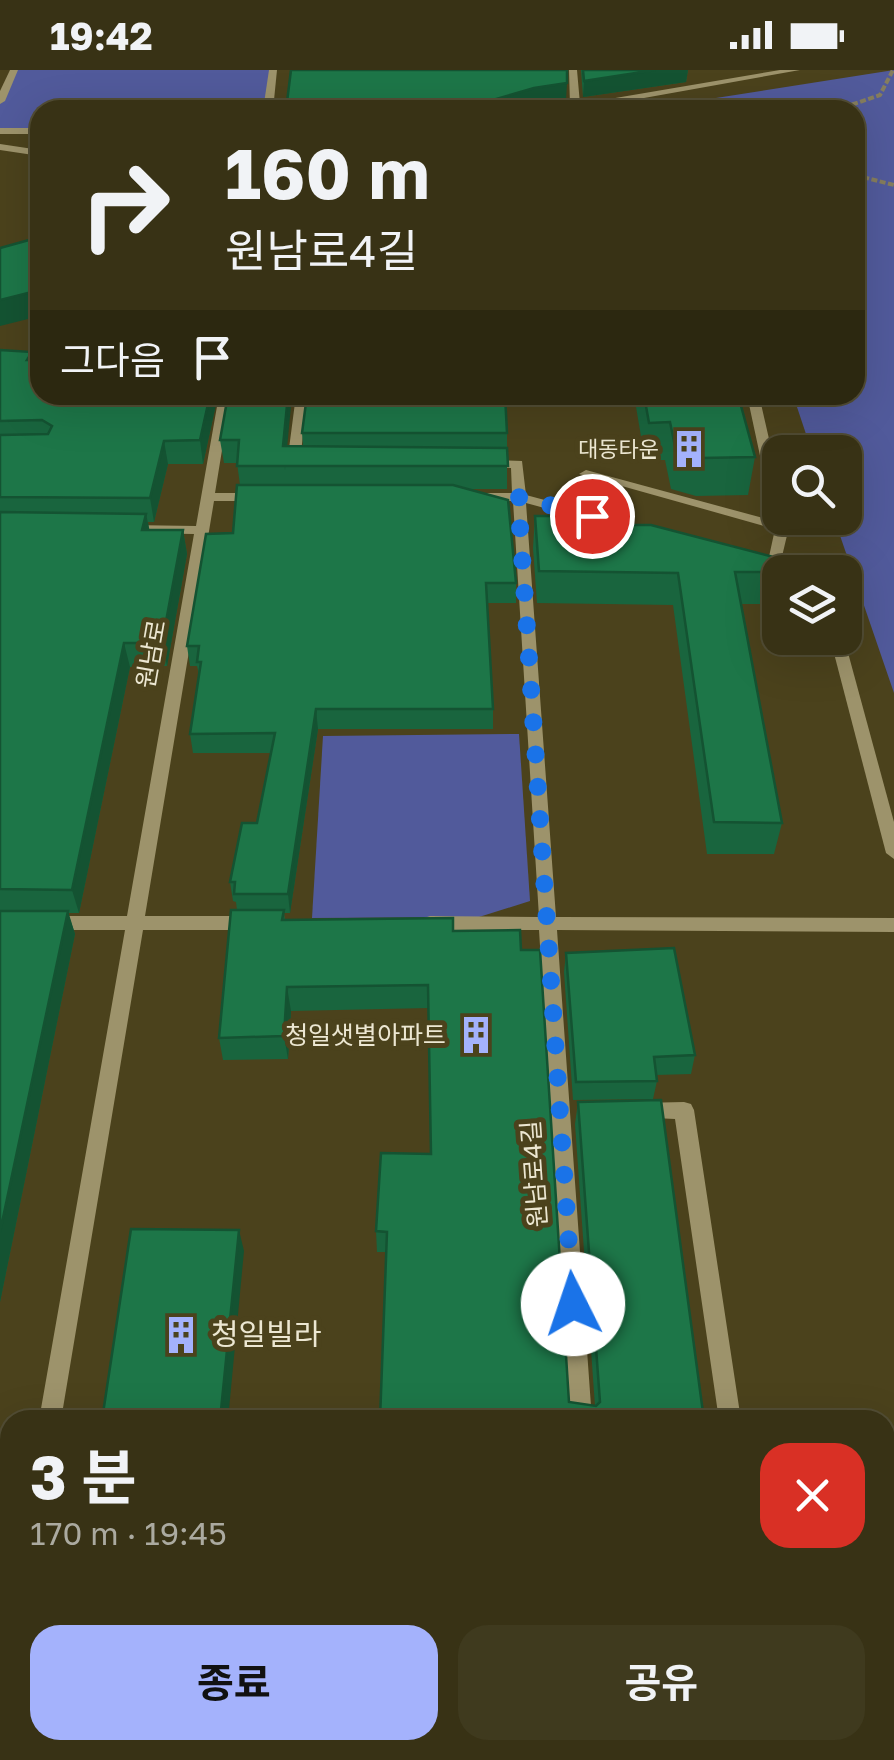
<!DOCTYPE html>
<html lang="ko">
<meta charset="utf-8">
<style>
:root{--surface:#383215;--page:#3f3a1e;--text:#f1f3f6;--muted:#abaaa0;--line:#524d34;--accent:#a4b2fc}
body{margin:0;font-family:"Golos Text","Noto Sans KR",sans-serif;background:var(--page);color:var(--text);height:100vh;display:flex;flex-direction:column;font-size:38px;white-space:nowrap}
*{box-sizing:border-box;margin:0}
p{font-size:32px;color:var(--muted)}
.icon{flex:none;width:55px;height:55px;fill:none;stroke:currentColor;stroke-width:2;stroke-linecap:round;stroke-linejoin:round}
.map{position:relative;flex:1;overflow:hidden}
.drawer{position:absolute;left:0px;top:1340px;width:895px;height:350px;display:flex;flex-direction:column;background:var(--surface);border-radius:30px 30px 0 0;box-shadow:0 10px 40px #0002,0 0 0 2px var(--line)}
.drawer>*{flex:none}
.guide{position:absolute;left:30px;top:30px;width:835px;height:305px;border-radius:30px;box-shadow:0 10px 40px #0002,0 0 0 2px var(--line);background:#383215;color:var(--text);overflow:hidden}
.tools{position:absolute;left:762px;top:365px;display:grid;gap:20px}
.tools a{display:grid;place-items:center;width:100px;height:100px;border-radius:20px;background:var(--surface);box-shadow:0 10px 40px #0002,0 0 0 2px var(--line);font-size:50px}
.pin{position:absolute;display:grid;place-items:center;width:85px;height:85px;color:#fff;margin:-42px;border:5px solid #fff;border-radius:50%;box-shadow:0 2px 10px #0007}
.me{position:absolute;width:110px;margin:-55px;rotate:356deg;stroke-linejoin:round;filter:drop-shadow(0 0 8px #0008)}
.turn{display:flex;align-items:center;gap:35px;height:210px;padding:0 30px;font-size:45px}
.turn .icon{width:130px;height:130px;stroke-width:2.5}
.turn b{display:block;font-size:70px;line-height:85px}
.then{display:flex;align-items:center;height:95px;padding:0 30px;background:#0003;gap:20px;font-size:38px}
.round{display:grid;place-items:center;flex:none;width:105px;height:105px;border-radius:30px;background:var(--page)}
.summary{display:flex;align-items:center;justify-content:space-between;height:170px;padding:0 30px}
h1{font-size:60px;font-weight:700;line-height:75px}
.action{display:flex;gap:20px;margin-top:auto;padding:20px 30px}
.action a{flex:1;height:115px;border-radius:30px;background:var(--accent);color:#111;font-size:40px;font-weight:700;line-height:115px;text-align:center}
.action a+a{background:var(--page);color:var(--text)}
.status{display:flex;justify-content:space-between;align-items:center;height:70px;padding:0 50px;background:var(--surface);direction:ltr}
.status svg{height:28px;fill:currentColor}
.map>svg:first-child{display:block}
.green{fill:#515a9b}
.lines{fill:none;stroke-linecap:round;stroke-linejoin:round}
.path{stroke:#857d5d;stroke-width:4;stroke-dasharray:6 2.5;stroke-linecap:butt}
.minor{fill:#9d936b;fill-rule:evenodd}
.wall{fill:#19653e}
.shaded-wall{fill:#145332}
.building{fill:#1d7648;stroke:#145332;stroke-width:2.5}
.route{stroke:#1a73e8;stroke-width:18;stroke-dasharray:0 32.4}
.labels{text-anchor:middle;stroke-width:10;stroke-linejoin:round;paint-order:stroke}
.far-poi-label{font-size:22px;fill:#ece7d2;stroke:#4b421c;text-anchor:end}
.street-label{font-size:25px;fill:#ece7d2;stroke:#4b421c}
.poi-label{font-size:25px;fill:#ece7d2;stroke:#4b421c;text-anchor:end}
.near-poi-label{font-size:30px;fill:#ece7d2;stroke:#4b421c;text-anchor:start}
</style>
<div class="status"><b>19:42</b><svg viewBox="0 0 49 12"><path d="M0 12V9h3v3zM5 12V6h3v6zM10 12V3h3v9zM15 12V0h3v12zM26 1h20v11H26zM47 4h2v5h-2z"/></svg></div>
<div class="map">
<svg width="894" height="1690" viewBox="0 0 894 1690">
<rect width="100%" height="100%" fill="#4b421c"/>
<g class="green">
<path d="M 14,0 L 273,0 L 268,40 L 40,40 L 40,61 L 0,61 L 0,31 Z"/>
<path d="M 894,0 L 894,623 L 834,448 L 845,448 L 845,382 L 812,382 L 793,325 L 855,325 L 855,40 L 639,40 Z"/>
<path d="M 519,664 L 530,831 L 479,847 L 312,848 L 323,666 Z"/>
</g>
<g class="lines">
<g class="path">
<path d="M 836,40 L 880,25 L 893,0"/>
<path d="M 855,105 L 894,115"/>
</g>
<g class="minor">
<path d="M 10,0 L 18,0 L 5,31 L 0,34 L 0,21 Z"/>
<path d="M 269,0 L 277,0 L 273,40 L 263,40 Z"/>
<path d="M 569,0 L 577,0 L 580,34 L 780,0 L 800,0 L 577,40 L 556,40 L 570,36 Z"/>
<rect x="0" y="58" width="40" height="6"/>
<path d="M 0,74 L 40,80 L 40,86 L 0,80 Z"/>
<path d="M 219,325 L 231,325 L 215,423 L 259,423 L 266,427 L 259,431 L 214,431 L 145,846 L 254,846 L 260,848 L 263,853 L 260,858 L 254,860 L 143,860 L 61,1350 L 39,1350 L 125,860 L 50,860 L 44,858 L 41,853 L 44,848 L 50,846 L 127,846 L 194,464 L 129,463 L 122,459 L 129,455 L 196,456 Z"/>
<path d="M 296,325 L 308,325 L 300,390 L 305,394 L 299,398 L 287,394 Z"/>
<path d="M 747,325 L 759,325 L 780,417 L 780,448 L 786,448 L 789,457 L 779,499 L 774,500 L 767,496 L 775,459 L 579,404 L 586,400 L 774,451 Z"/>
<path d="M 485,390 L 522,391 L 526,425 L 649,458 L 651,461 L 644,465 L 526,433 L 556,847 L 894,848 L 894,862 L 557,860 L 592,1350 L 570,1350 L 539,860 L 430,860 L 424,858 L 421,853 L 424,848 L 430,846 L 539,847 L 513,431 L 475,431 L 468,427 L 475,423 L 512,423 L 511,398 L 480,397 L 479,394 Z"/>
<path d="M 830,568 L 844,568 L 894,752 L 894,789 L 886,783 Z"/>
<path d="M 684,1032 L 691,1034 L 694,1040 L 741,1350 L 719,1350 L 675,1049 L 633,1047 L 630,1041 L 633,1035 L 640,1033 Z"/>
<path d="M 10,1572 L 10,1650 L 0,1656 L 0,1579 Z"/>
<path d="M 590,1680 L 616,1680 L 617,1690 L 591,1690 Z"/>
</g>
</g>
<g class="wall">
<path d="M 581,0 L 688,0 L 686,12 L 583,27 Z"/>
<path d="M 0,280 L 34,290 L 218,325 L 203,394 L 168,394 L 154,452 L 148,452 L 149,460 L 183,460 L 187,484 L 167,596 L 130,597 L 79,843 L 68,843 L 75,864 L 0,1232 Z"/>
<path d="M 228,325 L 287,376 L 303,376 L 302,363 L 507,363 L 507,419 L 468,419 L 516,513 L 516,533 L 487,533 L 493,639 L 493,659 L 318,659 L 290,843 L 284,843 L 285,850 L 453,861 L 569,1332 L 595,1336 L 575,1054 L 578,1032 L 704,1350 L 380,1350 L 386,1182 L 377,1182 L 376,1161 L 431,1084 L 429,938 L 291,941 L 288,989 L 223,990 L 219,968 L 237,840 L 236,832 L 233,831 L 230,812 L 257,753 L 271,683 L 193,683 L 190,664 L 199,604 L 197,596 L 190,596 L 187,576 L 233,463 L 240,415 L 237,393 L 224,393 L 220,370 Z"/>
<path d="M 634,325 L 738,325 L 755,387 L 748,425 L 696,426 L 671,419 L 665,390 L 645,390 Z"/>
<path d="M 535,446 L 605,455 L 785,490 L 784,502 L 780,502 L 780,519 L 777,534 L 741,534 L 782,753 L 774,784 L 707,784 L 673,535 L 537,533 L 533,478 Z"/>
<path d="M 566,883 L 695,985 L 691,1004 L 656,1005 L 657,1011 L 653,1029 L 573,1030 L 564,902 Z"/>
</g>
<g class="shaded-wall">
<path d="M 655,0 L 688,0 L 686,12 L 583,27 L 584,11 Z"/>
<path d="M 567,13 L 566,30 L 534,35 L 516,40 L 458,40 L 534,18 Z"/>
<path d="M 40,220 L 40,246 L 0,256 L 0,230 Z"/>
<path d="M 210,325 L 218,325 L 203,394 L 200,370 Z"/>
<path d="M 288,325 L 292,325 L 285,400 L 283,376 Z"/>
<path d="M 164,371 L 168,394 L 154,452 L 150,428 Z"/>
<path d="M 146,444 L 151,467 L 142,460 Z"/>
<path d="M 183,460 L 187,484 L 167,596 L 162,573 Z"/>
<path d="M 124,573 L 130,597 L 79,843 L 72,820 Z"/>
<path d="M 316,639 L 318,659 L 290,843 L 288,824 Z"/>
<path d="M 68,841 L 75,864 L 0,1232 L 0,1162 Z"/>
<path d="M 287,917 L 291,941 L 288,989 L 284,966 Z"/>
<path d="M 239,1160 L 244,1181 L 228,1350 L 220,1350 Z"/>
</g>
<g class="building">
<path d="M 291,0 L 567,0 L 567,13 L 534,18 L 458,40 L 286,40 Z"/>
<path d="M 583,0 L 655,0 L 584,11 Z"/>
<path d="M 40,167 L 40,220 L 0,230 L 0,178 Z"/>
<path d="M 0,280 L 32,282 L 27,290 L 40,290 L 40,325 L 210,325 L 200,370 L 164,371 L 150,428 L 0,427 L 0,365 L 48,364 L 52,356 L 42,350 L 0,351 Z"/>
<path d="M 228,325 L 288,325 L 283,376 L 507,378 L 508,396 L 237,396 L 239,370 L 220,370 Z"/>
<path d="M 307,325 L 505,325 L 507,363 L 302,363 Z"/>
<path d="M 644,325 L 738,325 L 755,387 L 701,388 L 676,381 L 670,352 L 649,353 Z"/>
<path d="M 237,415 L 453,415 L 508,430 L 516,513 L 486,513 L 493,639 L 316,639 L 288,824 L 234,824 L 235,812 L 230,812 L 242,753 L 257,753 L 275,663 L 190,664 L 201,592 L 197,592 L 199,576 L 187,576 L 206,464 L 233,463 Z"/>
<path d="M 0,442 L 146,444 L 142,460 L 183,460 L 162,573 L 124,573 L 72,820 L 0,819 Z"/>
<path d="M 535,446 L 604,446 L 605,455 L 651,455 L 785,490 L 784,502 L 735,502 L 782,753 L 714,752 L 678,503 L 539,501 Z"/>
<path d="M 231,840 L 284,840 L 282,850 L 453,848 L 453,861 L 520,860 L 521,880 L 540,880 L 569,1332 L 596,1336 L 600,1332 L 578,1032 L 661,1030 L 704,1350 L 380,1350 L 387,1162 L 376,1161 L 381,1083 L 431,1084 L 428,915 L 287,917 L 284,966 L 219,968 Z"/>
<path d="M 0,841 L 68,841 L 0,1162 Z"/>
<path d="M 674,878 L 695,985 L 654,987 L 657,1011 L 576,1012 L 566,883 Z"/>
<path d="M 131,1159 L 239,1160 L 220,1350 L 102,1350 Z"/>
<path d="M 885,1530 L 894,1530 L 894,1690 L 17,1690 L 19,1680 L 596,1680 L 622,1683 L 625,1680 L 885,1680 Z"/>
</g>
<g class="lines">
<path class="route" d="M 573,1234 L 518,427 L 592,446"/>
</g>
<defs>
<g id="building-bare" transform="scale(3)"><path d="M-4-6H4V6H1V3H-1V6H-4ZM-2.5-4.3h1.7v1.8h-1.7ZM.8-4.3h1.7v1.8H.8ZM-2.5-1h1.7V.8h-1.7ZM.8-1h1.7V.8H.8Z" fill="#a4b2fc" stroke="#4b421c" stroke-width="2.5" paint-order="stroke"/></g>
</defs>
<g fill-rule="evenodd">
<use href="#building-bare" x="689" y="379"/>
<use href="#building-bare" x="476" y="965"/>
<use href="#building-bare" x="181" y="1265"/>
</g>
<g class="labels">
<g class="far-poi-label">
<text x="659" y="387">대동타운</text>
</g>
<g class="street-label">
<text transform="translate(151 584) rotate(-80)" y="9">원남로</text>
<text transform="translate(534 1104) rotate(-94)" y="9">원남로4길</text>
</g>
<g class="poi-label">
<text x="446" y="974">청일샛별아파트</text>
</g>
<g class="near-poi-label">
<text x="211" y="1275">청일빌라</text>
</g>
</g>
</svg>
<div class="tools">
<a><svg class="icon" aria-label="search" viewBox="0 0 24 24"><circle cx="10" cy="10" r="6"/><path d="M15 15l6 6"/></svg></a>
<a><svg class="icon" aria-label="layers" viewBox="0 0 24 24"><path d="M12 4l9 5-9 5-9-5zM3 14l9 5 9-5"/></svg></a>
</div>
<div class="pin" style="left:592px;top:446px;background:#d93025"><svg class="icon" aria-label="arrive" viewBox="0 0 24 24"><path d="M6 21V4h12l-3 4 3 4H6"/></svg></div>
<svg class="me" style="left:573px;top:1234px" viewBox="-20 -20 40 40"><circle r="19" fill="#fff"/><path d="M0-13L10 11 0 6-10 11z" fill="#1a73e8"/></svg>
<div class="guide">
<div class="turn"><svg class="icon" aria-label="right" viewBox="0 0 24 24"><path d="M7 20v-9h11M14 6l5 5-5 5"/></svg><div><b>160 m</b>원남로4길</div></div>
<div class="then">그다음<svg class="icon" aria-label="arrive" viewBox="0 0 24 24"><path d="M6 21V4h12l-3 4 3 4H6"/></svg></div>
</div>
<section class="drawer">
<div class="summary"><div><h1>3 분</h1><p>170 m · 19:45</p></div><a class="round" style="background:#d93025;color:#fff"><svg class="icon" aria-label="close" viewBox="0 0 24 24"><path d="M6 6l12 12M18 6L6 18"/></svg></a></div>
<div class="action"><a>종료</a><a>공유</a></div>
</section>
</div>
